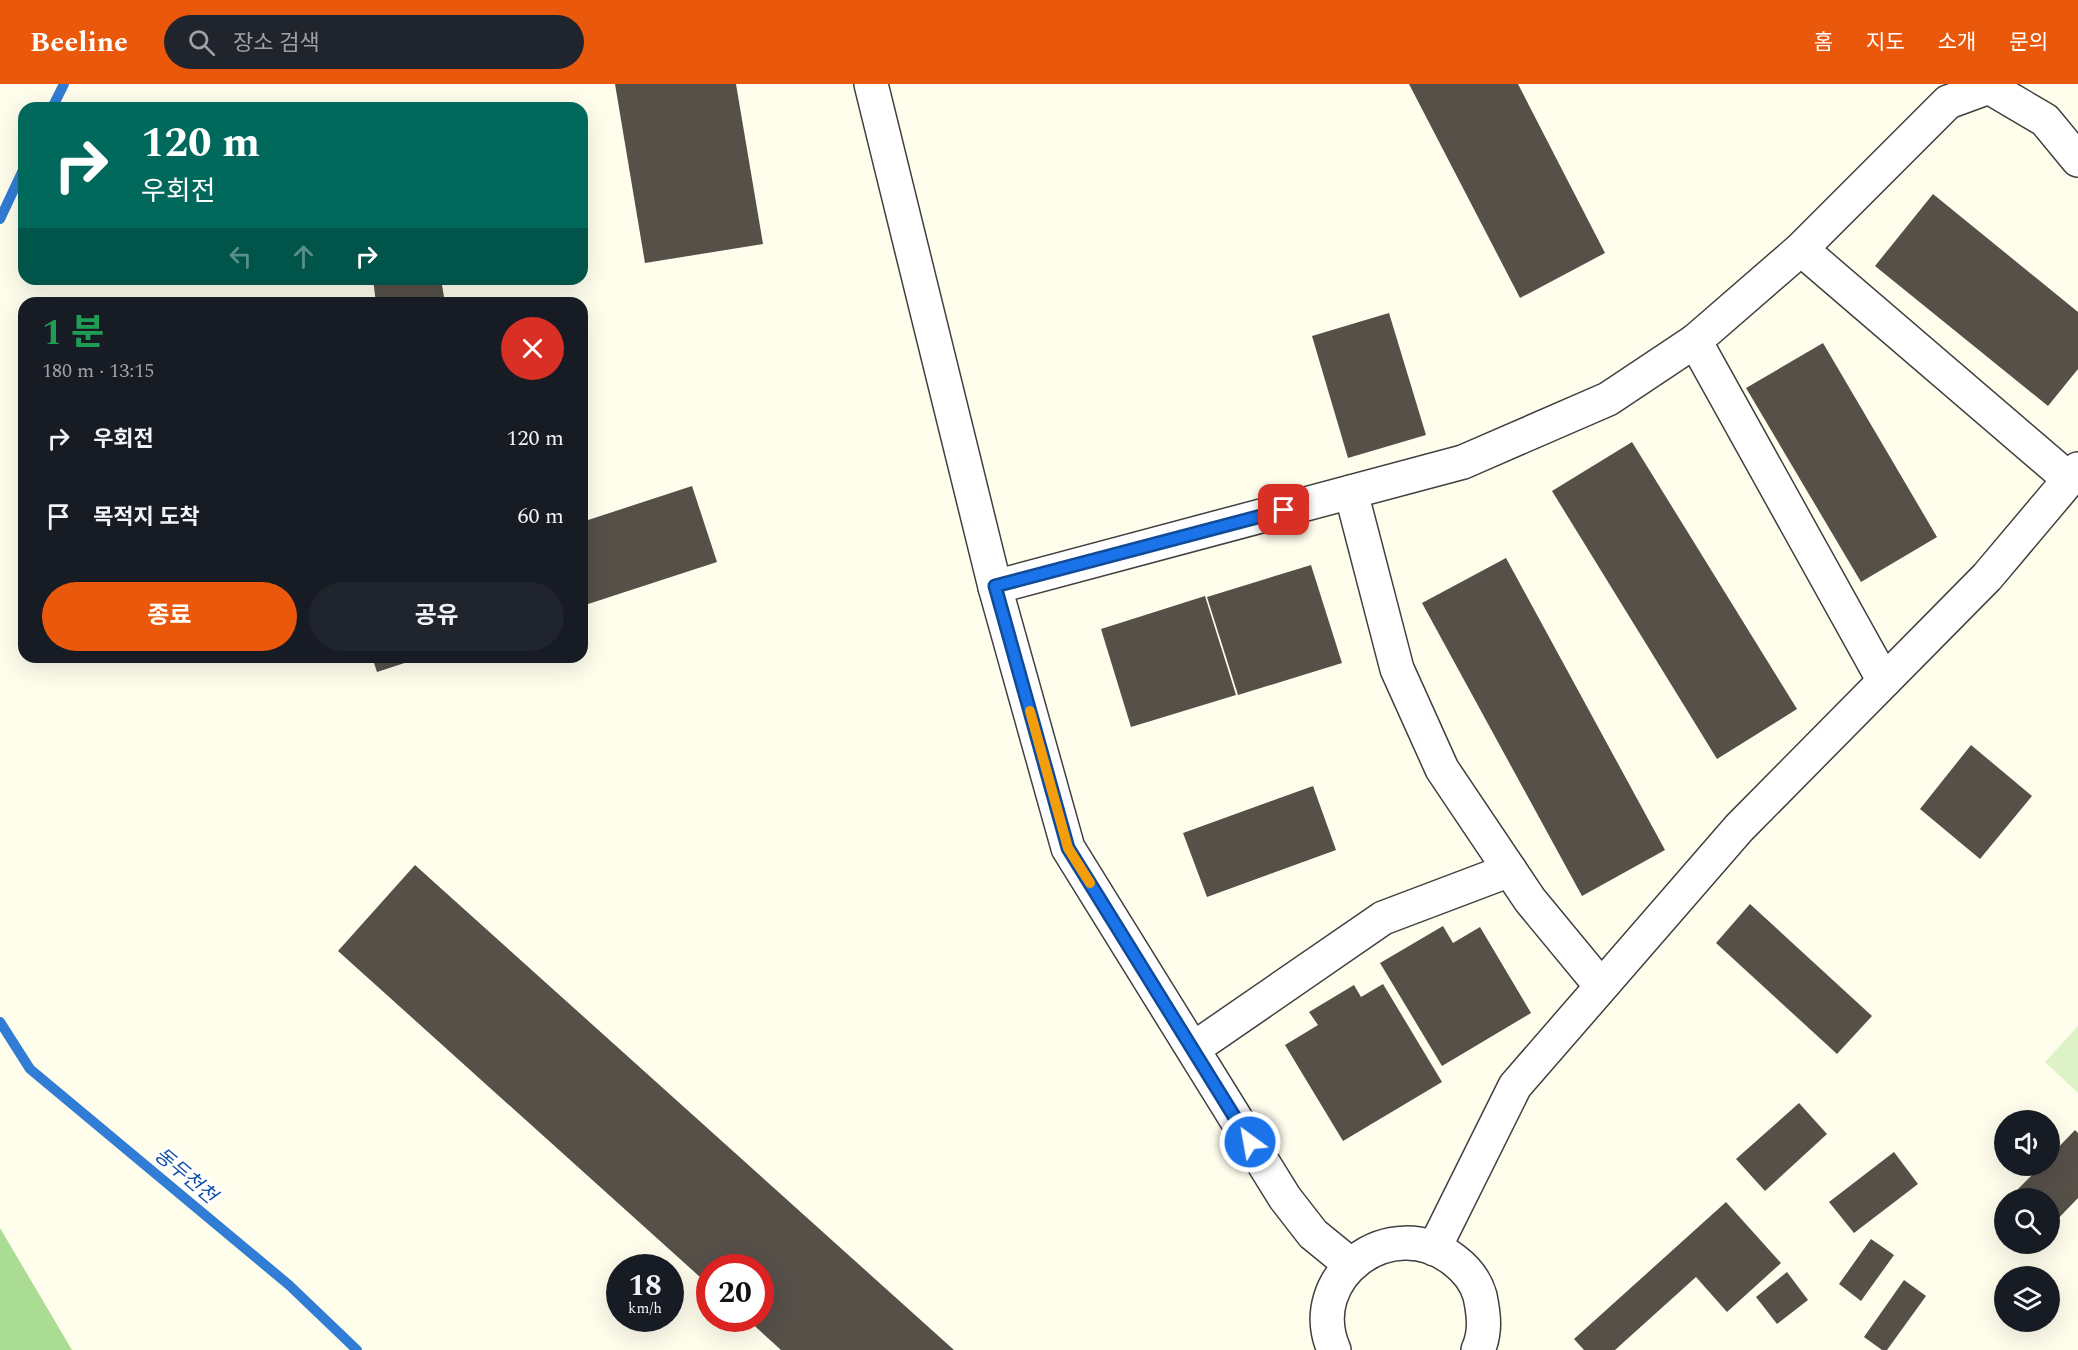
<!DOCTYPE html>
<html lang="ko">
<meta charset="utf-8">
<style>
:root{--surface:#171b24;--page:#20242c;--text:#f1f3f6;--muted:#9ea1a6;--accent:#ea580c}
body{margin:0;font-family:Spectral,"Noto Sans KR",serif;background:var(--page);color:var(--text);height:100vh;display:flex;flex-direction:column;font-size:22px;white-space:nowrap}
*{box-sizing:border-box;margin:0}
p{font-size:20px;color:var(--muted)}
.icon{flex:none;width:33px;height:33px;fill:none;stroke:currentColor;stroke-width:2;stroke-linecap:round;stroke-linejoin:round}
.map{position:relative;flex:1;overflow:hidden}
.drawer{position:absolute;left:18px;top:213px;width:570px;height:366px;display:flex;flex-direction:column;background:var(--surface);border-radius:18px;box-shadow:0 6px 24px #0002}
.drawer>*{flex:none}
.guide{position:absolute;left:18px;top:18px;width:570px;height:183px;border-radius:18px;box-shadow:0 6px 24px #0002;background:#00695c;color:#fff;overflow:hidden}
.tools{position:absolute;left:1994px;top:1026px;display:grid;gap:12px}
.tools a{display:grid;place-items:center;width:66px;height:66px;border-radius:50%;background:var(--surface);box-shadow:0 6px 24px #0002;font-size:30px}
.speed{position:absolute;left:606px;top:1170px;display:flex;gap:12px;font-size:30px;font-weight:700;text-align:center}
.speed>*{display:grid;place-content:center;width:78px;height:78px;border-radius:50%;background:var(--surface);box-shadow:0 6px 24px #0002;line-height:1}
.speed small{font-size:15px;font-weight:400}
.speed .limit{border:9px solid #d22;background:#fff;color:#111}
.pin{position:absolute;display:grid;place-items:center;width:51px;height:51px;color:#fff;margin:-26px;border-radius:12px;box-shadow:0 3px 9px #0006}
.me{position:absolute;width:66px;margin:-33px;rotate:328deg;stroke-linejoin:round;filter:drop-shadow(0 0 4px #0008)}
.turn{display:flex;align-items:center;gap:21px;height:126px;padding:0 24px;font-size:27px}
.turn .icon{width:78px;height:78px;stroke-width:2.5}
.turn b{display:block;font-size:42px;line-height:51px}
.lanes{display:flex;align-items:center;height:57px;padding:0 24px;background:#0003;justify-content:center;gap:30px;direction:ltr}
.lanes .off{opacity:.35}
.round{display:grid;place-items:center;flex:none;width:63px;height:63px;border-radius:32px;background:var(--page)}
.head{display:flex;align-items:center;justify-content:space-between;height:102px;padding:0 24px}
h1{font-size:36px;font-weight:700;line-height:45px;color:#1e9e55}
.action{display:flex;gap:12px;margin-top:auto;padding:12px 24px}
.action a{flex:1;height:69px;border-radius:36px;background:var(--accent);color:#fff;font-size:24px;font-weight:700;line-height:69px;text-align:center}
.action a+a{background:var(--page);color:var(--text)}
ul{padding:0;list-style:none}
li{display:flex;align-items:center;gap:18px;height:78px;padding:0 24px}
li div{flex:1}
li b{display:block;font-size:22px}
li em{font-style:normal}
header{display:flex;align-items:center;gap:36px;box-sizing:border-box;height:84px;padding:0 30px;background:var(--accent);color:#fff}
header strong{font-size:28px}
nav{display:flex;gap:33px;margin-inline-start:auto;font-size:21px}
.search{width:420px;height:54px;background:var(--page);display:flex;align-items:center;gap:15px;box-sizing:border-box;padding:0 21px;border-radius:33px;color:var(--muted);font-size:22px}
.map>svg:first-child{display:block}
.forest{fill:#aadd93}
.pitch{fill:#ddf2c7}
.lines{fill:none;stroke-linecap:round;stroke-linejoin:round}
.stream{stroke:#317cd4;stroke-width:10}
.building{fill:#565049}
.minor-casing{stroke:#404040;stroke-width:36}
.minor{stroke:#fff;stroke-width:33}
.route-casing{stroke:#114b97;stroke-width:15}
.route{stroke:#1a73e8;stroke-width:10}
.slow{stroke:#f59e0b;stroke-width:10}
.labels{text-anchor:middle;stroke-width:6;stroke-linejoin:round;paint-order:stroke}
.water-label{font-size:20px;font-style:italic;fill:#104fa5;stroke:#fff}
</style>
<header>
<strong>Beeline</strong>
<div class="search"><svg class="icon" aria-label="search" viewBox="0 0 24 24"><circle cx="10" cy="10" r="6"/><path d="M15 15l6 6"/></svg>장소 검색</div>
<nav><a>홈</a><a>지도</a><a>소개</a><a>문의</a></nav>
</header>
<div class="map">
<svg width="2078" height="1266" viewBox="0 0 2078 1266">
<rect width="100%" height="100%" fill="#fffeed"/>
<path class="forest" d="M 0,1144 L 72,1266 L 0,1266 Z"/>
<path class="pitch" d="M 2078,942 L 2078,1009 L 2045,978 Z"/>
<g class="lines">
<g class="stream">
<path d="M 52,24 L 64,0"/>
<path d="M 0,135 L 24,84"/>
<path d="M 0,938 L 30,985 L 289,1201 L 357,1266"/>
</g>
</g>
<g class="building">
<path d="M 615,0 L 736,0 L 763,160 L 645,179 Z"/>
<path d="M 1409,0 L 1518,0 L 1605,169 L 1520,214 Z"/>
<path d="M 1933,110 L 2078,228 L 2078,285 L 2048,322 L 1875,182 Z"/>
<path d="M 373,195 L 441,195 L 445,219 L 376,219 Z"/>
<path d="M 1389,229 L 1426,351 L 1348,374 L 1312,252 Z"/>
<path d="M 1823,259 L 1937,453 L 1861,498 L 1746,304 Z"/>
<path d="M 1632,358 L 1797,625 L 1717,675 L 1552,407 Z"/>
<path d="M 692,402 L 717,478 L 582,522 L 582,438 Z"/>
<path d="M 1506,474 L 1665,766 L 1582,812 L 1422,519 Z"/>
<path d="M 1311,481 L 1342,579 L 1238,611 L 1207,513 Z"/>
<path d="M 1205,512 L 1236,611 L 1131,643 L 1101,545 Z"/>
<path d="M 372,573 L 423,573 L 377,588 Z"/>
<path d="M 1971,661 L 2032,712 L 1980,775 L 1920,725 Z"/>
<path d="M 1313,702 L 1336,766 L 1207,813 L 1183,749 Z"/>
<path d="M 415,781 L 954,1266 L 781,1266 L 746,1234 L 760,1234 L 760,1184 L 710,1184 L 710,1202 L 338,867 Z"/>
<path d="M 1750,820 L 1872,932 L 1837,970 L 1716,859 Z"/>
<path d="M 1443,842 L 1453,859 L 1480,843 L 1531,929 L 1442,982 L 1380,879 Z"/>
<path d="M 1383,900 L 1442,998 L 1343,1057 L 1285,961 L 1318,941 L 1309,928 L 1354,901 L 1361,913 Z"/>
<path d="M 1799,1019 L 1827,1050 L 1765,1107 L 1736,1075 Z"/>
<path d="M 2075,1046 L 2078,1049 L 2078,1114 L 2049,1144 L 2049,1114 L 2009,1114 L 2041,1082 L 2049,1082 L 2049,1073 Z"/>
<path d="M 1894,1068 L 1918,1100 L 1854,1149 L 1829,1118 Z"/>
<path d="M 1726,1118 L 1781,1179 L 1727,1228 L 1696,1193 L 1615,1266 L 1584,1266 L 1574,1255 Z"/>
<path d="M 1871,1155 L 1894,1171 L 1861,1217 L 1839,1200 Z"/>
<path d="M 1787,1188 L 1808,1216 L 1777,1240 L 1756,1213 Z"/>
<path d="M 1904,1196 L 1926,1212 L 1887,1266 L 1882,1266 L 1864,1253 Z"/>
</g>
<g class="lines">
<g class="minor-casing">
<g id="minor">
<path d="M 871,0 L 995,503 L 1068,764 L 1285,1114 L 1313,1150 L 1351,1181"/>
<path d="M 1801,165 L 2069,395"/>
<path d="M 1695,257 L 1884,597"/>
<path d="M 1351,408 L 1397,585 L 1442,685 L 1530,816 L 1601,902"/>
<path d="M 995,503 L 1463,378 L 1608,315 L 1695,257 L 1801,165 L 1948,18 L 1989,3 L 2045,36 L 2078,76"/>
<path d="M 1193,965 L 1383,834 L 1510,786"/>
<path d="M 1434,1165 L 1515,1002 L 1739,744 L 1987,493 L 2078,385"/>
<path d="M 1334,1266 C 1302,1193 1391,1127 1454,1176 C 1466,1185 1476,1198 1480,1212 C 1484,1231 1486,1248 1478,1266"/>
</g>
</g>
<use href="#minor" class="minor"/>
</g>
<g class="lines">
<g class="route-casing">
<path id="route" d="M 1250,1058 L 1068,764 L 995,502 L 1284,426"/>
</g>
<use href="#route" class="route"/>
<path class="slow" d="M 1030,627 L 1068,764 L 1090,799"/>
</g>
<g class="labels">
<g class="water-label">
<text transform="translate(186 1091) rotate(40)" y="7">동두천천</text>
</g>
</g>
</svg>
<div class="tools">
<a><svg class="icon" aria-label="sound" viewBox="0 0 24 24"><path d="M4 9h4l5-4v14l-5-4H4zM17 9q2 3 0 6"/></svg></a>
<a><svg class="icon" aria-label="search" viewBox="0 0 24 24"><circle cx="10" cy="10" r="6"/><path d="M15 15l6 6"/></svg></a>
<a><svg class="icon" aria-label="layers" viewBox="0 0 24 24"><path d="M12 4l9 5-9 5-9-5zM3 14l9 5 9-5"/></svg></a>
</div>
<div class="speed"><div>18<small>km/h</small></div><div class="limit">20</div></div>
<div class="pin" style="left:1284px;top:426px;background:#d93025"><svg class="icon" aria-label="arrive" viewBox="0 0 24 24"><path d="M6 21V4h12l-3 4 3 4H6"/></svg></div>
<svg class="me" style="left:1250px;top:1058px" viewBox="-20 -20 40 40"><circle r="17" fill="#1a73e8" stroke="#fff" stroke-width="3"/><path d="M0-11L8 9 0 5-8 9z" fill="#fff"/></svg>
<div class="guide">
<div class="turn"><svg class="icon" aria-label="right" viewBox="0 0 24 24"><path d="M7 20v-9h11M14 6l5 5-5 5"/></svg><div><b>120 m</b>우회전</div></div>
<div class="lanes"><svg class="icon off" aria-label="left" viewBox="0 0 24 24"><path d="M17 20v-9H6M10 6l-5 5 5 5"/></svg><svg class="icon off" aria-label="ahead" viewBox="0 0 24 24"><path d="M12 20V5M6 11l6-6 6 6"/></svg><svg class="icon" aria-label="right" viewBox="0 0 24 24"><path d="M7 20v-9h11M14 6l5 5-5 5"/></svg></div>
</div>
<section class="drawer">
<div class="head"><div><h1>1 분</h1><p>180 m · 13:15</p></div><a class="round" style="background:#d93025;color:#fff"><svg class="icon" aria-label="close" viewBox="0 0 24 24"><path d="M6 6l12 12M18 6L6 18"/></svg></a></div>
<ul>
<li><svg class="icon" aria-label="right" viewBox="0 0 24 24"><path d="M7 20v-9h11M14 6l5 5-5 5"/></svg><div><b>우회전</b></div><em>120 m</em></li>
<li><svg class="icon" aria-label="arrive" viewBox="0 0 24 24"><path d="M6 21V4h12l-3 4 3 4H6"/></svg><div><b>목적지 도착</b></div><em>60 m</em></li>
</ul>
<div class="action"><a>종료</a><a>공유</a></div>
</section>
</div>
